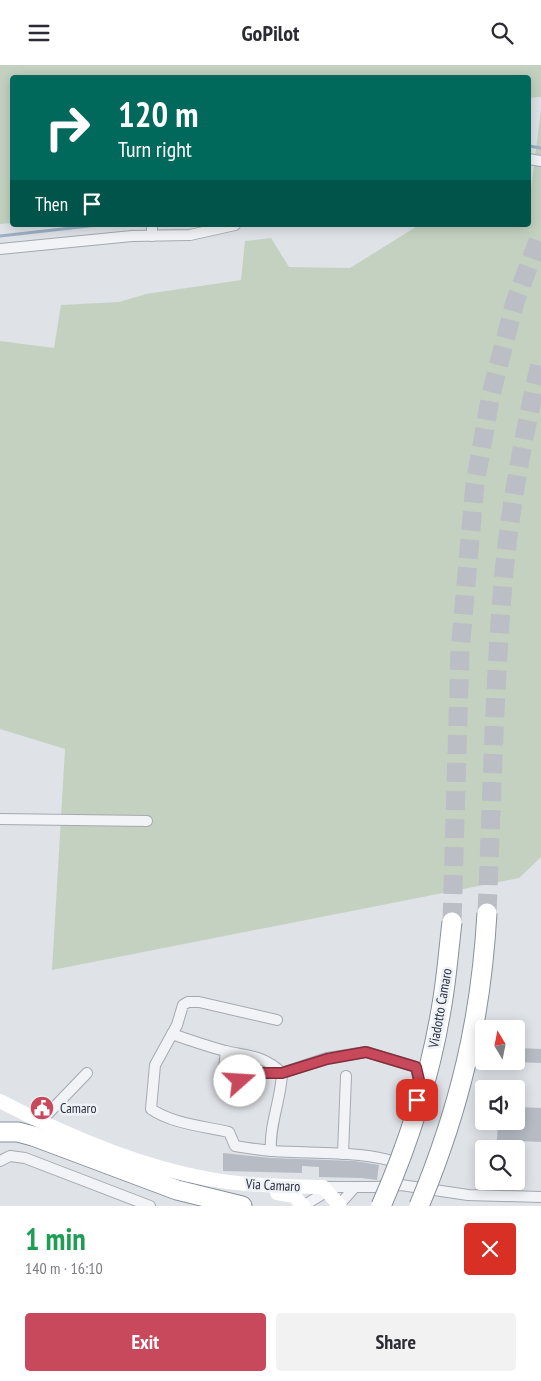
<!DOCTYPE html>
<meta charset="utf-8">
<style>
:root{--surface:#fff;--page:#f2f2f3;--text:#2b2b33;--muted:#7c7c81;--accent:#c7495b}
body{margin:0;font-family:"PT Sans Narrow",sans-serif;background:var(--page);color:var(--text);height:100vh;display:flex;flex-direction:column;font-size:19px;white-space:nowrap}
*{box-sizing:border-box;margin:0}
p{font-size:16px;color:var(--muted)}
.icon{flex:none;width:28px;height:28px;fill:none;stroke:currentColor;stroke-width:2;stroke-linecap:round;stroke-linejoin:round}
.map{position:relative;height:1141px;overflow:hidden}
.sheet{display:flex;flex-direction:column;background:var(--surface);flex:1}
.sheet>*{flex:none}
.banner{position:absolute;left:10px;top:10px;width:521px;height:152px;border-radius:5px;box-shadow:0 2px 12px #0003;background:#00695c;color:#fff;overflow:hidden}
.needle{width:32px;rotate:350deg}
.controls{position:absolute;left:475px;top:955px;display:grid;gap:10px}
.controls a{display:grid;place-items:center;width:50px;height:50px;border-radius:5px;background:var(--surface);box-shadow:0 2px 12px #0003;font-size:25px}
.pin{position:absolute;display:grid;place-items:center;width:42px;height:42px;color:#fff;margin:-21px;border-radius:10px;box-shadow:0 2px 8px #0006}
.me{position:absolute;width:55px;margin:-28px;rotate:71deg;stroke-linejoin:round;filter:drop-shadow(0 0 4px #0008)}
.turn{display:flex;align-items:center;gap:18px;height:105px;padding:0 25px;font-size:22px}
.turn .icon{width:65px;height:65px;stroke-width:2.5}
.turn b{display:block;font-size:35px;line-height:42px}
.then{display:flex;align-items:center;height:48px;padding:0 25px;background:#0003;gap:10px;font-size:19px}
.round{display:grid;place-items:center;flex:none;width:52px;height:52px;border-radius:5px;background:var(--page)}
.head{display:flex;align-items:center;justify-content:space-between;height:85px;padding:0 25px}
h1{font-size:30px;font-weight:700;line-height:38px;color:#1e9e55}
.cta{display:flex;gap:10px;margin-top:auto;padding:10px 25px}
.cta a{flex:1;height:58px;border-radius:5px;background:var(--accent);color:#fff;font-size:20px;font-weight:700;line-height:58px;text-align:center}
.cta a+a{background:var(--page);color:var(--text)}
header{display:flex;justify-content:space-between;align-items:center;height:65px;padding:0 25px;background:var(--surface);font-size:22px;font-weight:700}
.map>svg:first-child{display:block}
.green{fill:#c4d1c0}
.lines{fill:none;stroke-linecap:round;stroke-linejoin:round}
.stream{stroke:#9bb0c6;stroke-width:3}
.building{fill:#b6bbc4}
.highway-tunnel{stroke:#bbbec5;stroke-width:19;stroke-dasharray:19 9;stroke-linecap:butt}
.street-casing{stroke:#a5a9b1;stroke-width:12}
.highway-casing{stroke:#87909d;stroke-width:21}
.street{stroke:#f1f3f6;stroke-width:10}
.secondary{stroke:#fff;stroke-width:14}
.highway{stroke:#fff;stroke-width:19}
.highway-bridge-casing{stroke:#87909d;stroke-width:21;stroke-linecap:butt}
.highway-bridge{stroke:#fff;stroke-width:19}
.route-casing{stroke:#812f3b;stroke-width:12}
.route{stroke:#c7495b;stroke-width:9}
.labels{text-anchor:middle;stroke-width:5;stroke-linejoin:round;paint-order:stroke}
.street-label{font-size:14px;fill:#29303e;stroke:#eef1f5}
.poi-label{font-size:14px;fill:#29303e;stroke:#eef1f5;text-anchor:start}
</style>
<header><svg class="icon" aria-label="menu" viewBox="0 0 24 24"><path d="M4 6h16M4 12h16M4 18h16"/></svg>GoPilot<svg class="icon" aria-label="search" viewBox="0 0 24 24"><circle cx="10" cy="10" r="6"/><path d="M15 15l6 6"/></svg></header>
<div class="map">
<svg width="541" height="1141" viewBox="0 0 541 1141">
<rect width="100%" height="100%" fill="#dfe2e7"/>
<g class="green">
<path d="M 0,0 L 541,0 L 541,32 L 529,33 L 529,12 L 12,12 L 12,158 L 0,159 Z"/>
<path d="M 541,45 L 541,792 L 519,813 L 52,905 L 65,684 L 0,664 L 0,276 L 54,283 L 61,240 L 119,237 L 146,229 L 241,215 L 245,176 L 271,173 L 289,202 L 350,203 L 419,160 L 529,160 L 529,140 Z"/>
</g>
<g class="lines">
<g class="stream">
<path d="M 529,81 L 541,83"/>
<path d="M 0,171 L 98,160"/>
</g>
</g>
<g class="building">
<path d="M 519,983 L 541,984 L 541,998 L 516,997 L 516,985 L 519,985 Z"/>
<path d="M 516,1042 L 541,1043 L 541,1077 L 497,1075 L 498,1056 L 516,1056 Z"/>
<path d="M 223,1088 L 271,1093 L 355,1096 L 379,1100 L 377,1115 L 361,1113 L 319,1112 L 319,1102 L 302,1101 L 302,1108 L 223,1106 Z"/>
</g>
<g class="lines">
<g class="highway-tunnel">
<path d="M 487,848 C 492,734 494,620 504,507 C 511,435 525,364 541,294"/>
<path d="M 452,857 L 460,586 L 475,419 L 491,329 L 515,237 L 541,168"/>
</g>
<g class="street-casing">
<g id="street">
<path d="M 529,94 L 541,96"/>
<path d="M 152,171 L 152,160"/>
<path d="M 0,184 L 132,171 L 190,170 L 235,160"/>
<path d="M 0,754 L 147,756"/>
<path d="M 277,955 L 199,937 L 188,937 L 183,940 L 177,960 L 155,1000 L 151,1044 C 173,1059 203,1061 229,1067 L 235,1081 C 247,1083 260,1085 273,1086 C 316,1089 362,1085 403,1099"/>
<path d="M 172,969 C 189,975 207,981 225,986 C 247,991 264,990 282,1008 C 281,1035 269,1060 271,1086"/>
<path d="M 226,986 L 223,1012 L 240,1016 L 255,1008 L 282,1008 L 327,993 L 366,987 L 416,1002 L 420,1022"/>
<path d="M 41,1056 L 87,1008"/>
<path d="M 343,1089 L 346,1011"/>
<path d="M 0,1096 L 10,1091 L 25,1093 L 150,1141"/>
<path d="M 323,1122 L 376,1122 L 401,1120 L 468,1130 L 541,1132"/>
<path d="M 339,1140 L 355,1122"/>
<path d="M 303,1141 L 331,1124"/>
</g>
</g>
<g class="highway-casing">
<path id="highway" d="M 0,1067 L 18,1067 L 33,1071 L 177,1125 L 242,1141"/>
</g>
<use href="#street" class="street"/>
<g class="secondary">
<path d="M 0,1036 C 65,1070 137,1101 209,1114 C 246,1121 285,1121 323,1122 L 340,1141"/>
<path d="M 277,1128 L 294,1131 L 303,1141"/>
</g>
<use href="#highway" class="highway"/>
<g class="highway-bridge-casing">
<g id="highway-bridge">
<path d="M 381,1141 C 410,1075 432,1005 443,933 C 447,908 449,882 452,857"/>
<path d="M 419,1141 C 460,1043 481,954 487,848"/>
</g>
</g>
<use href="#highway-bridge" class="highway-bridge"/>
</g>
<g class="lines">
<g class="route-casing">
<path id="route" d="M 240,1016 L 255,1008 L 282,1008 L 327,994 L 366,987 L 416,1002 L 420,1019 L 417,1035"/>
</g>
<use href="#route" class="route"/>
</g>
<defs>
<g id="civic-disc" transform="scale(1.25)"><circle r="9.5" fill="#c7495b" stroke="#eef1f5"/><path d="M-.6-6.5H3V-4.5H.6V-3L4-1V1h2V6H-6V1h2V-1L-.6-3ZM-1.2 2.5V6h2.4V2.5Z" fill="#fff"/></g>
</defs>
<g fill-rule="evenodd">
<use href="#civic-disc" x="42" y="1043"/>
</g>
<g class="labels">
<g class="street-label">
<text transform="translate(440 943) rotate(-80)" y="5">Viadotto Camaro</text>
<text transform="translate(273 1120) rotate(3)" y="5">Via Camaro</text>
</g>
<g class="poi-label">
<text x="60" y="1048">Camaro</text>
</g>
</g>
</svg>
<div class="controls">
<a><svg class="needle" viewBox="-14 -14 28 28"><path d="M0-13l5 13h-10z" fill="#e53935"/><path d="M0 13l5-13h-10z" fill="#7c7c81"/></svg></a>
<a><svg class="icon" aria-label="sound" viewBox="0 0 24 24"><path d="M4 9h4l5-4v14l-5-4H4zM17 9q2 3 0 6"/></svg></a>
<a><svg class="icon" aria-label="search" viewBox="0 0 24 24"><circle cx="10" cy="10" r="6"/><path d="M15 15l6 6"/></svg></a>
</div>
<div class="pin" style="left:417px;top:1035px;background:#d93025"><svg class="icon" aria-label="arrive" viewBox="0 0 24 24"><path d="M6 21V4h12l-3 4 3 4H6"/></svg></div>
<svg class="me" style="left:240px;top:1016px" viewBox="-20 -20 40 40"><circle r="19" fill="#fff"/><path d="M0-13L10 11 0 6-10 11z" fill="#c7495b"/></svg>
<div class="banner">
<div class="turn"><svg class="icon" aria-label="right" viewBox="0 0 24 24"><path d="M7 20v-9h11M14 6l5 5-5 5"/></svg><div><b>120 m</b>Turn right</div></div>
<div class="then">Then<svg class="icon" aria-label="arrive" viewBox="0 0 24 24"><path d="M6 21V4h12l-3 4 3 4H6"/></svg></div>
</div>
</div>
<section class="sheet">
<div class="head"><div><h1>1 min</h1><p>140 m · 16:10</p></div><a class="round" style="background:#d93025;color:#fff"><svg class="icon" aria-label="close" viewBox="0 0 24 24"><path d="M6 6l12 12M18 6L6 18"/></svg></a></div>
<div class="cta"><a>Exit</a><a>Share</a></div>
</section>
